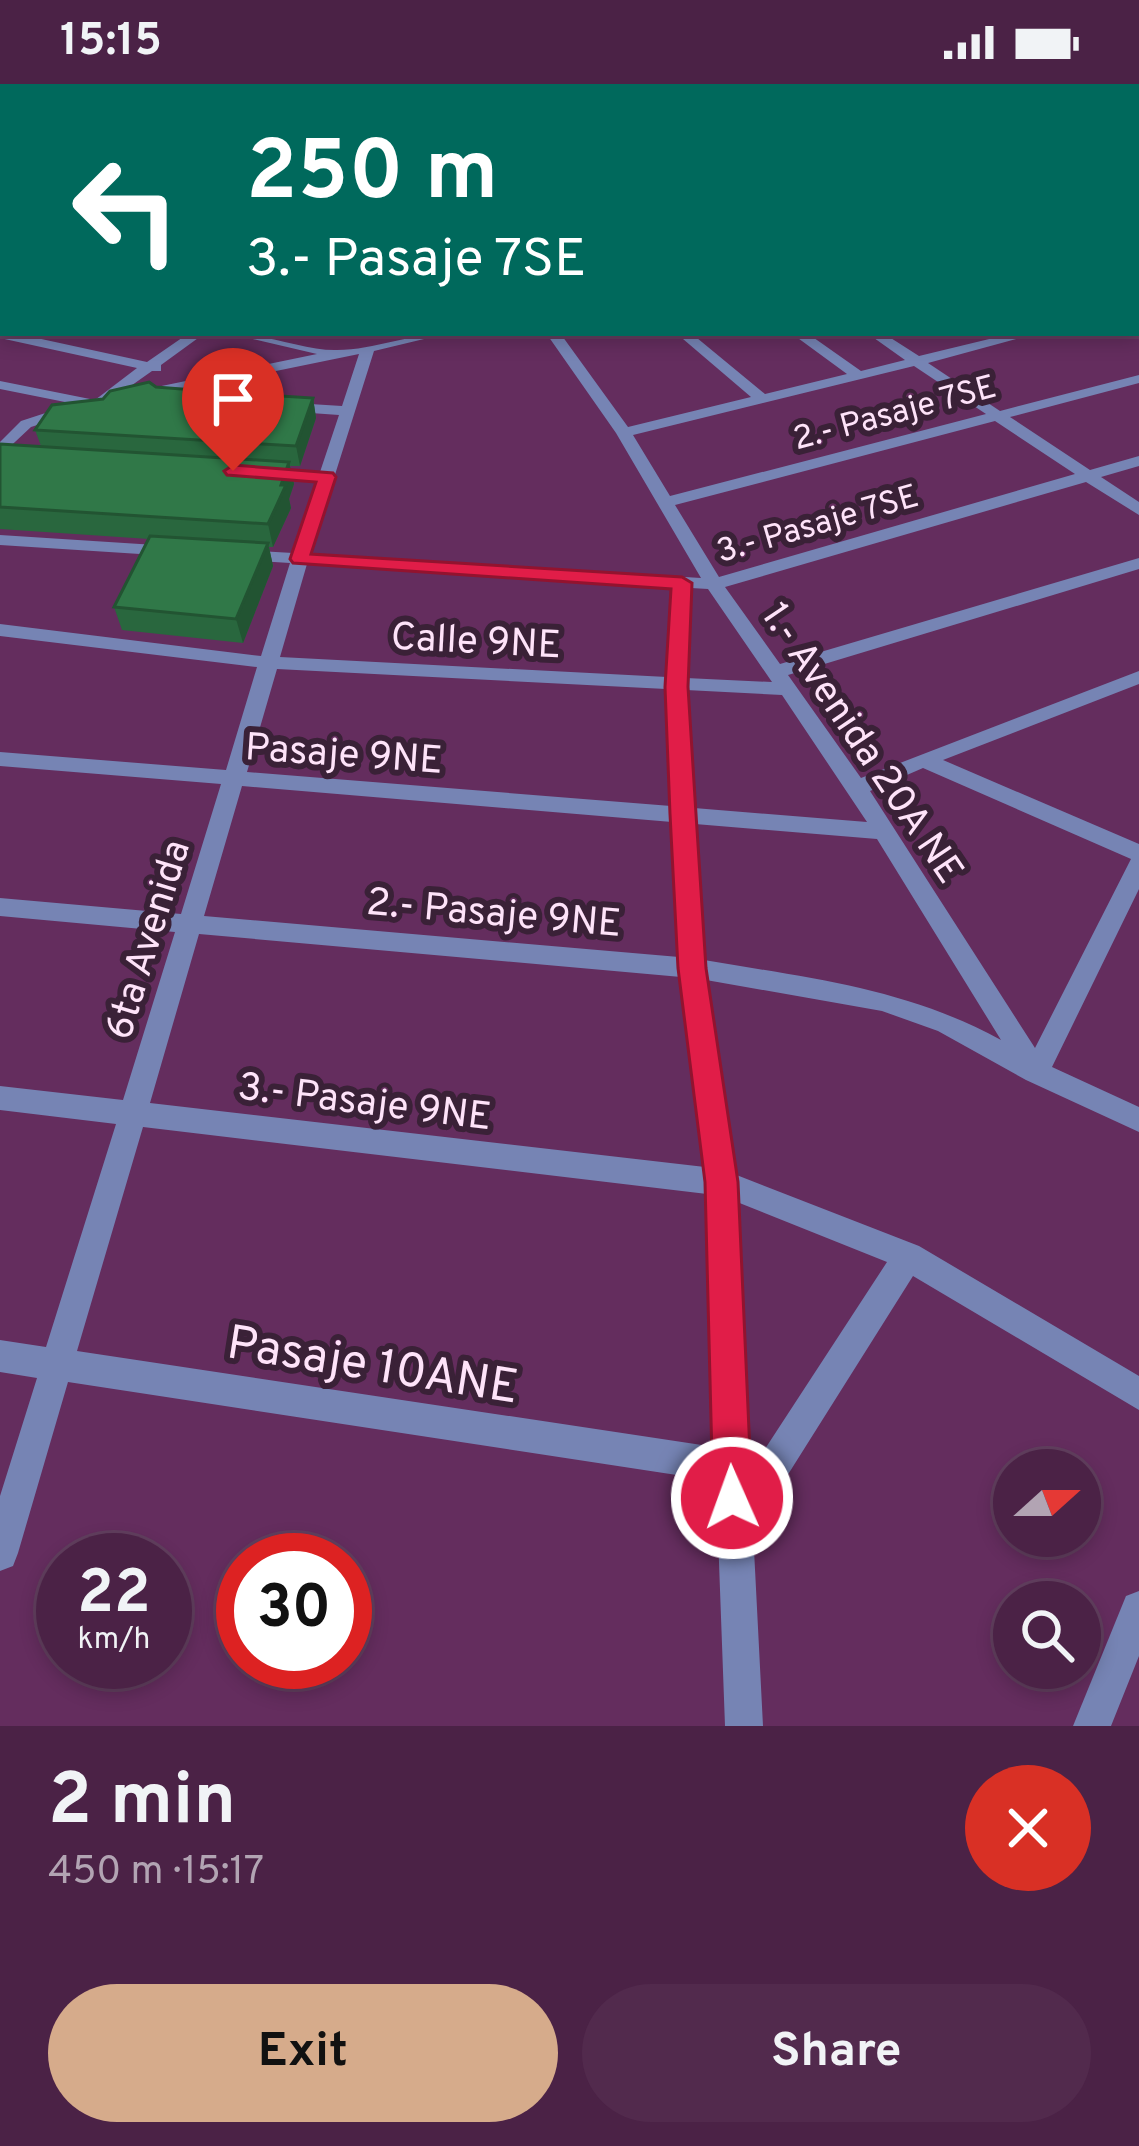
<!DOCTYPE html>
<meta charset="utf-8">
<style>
:root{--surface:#4b2246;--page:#522a4d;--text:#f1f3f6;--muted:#b2a4b3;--line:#623f5f;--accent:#d6ab8b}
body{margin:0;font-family:Overpass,sans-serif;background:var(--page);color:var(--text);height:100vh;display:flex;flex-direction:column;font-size:45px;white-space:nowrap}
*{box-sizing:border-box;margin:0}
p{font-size:39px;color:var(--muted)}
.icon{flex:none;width:66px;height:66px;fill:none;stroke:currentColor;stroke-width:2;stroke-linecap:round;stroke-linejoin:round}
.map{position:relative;height:1642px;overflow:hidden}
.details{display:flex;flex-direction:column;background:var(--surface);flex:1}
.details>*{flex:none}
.guide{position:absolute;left:0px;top:0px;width:1140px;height:252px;box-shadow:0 6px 18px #0003,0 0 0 3px var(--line);background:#00695c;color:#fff;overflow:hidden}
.needle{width:78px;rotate:69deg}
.controls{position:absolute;left:993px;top:1365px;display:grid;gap:24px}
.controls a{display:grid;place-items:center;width:108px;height:108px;border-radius:50%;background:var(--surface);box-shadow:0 6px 18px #0003,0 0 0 3px var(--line);font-size:60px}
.speed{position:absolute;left:36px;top:1449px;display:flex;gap:24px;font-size:60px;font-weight:700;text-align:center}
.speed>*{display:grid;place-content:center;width:156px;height:156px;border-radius:50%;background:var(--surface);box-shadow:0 6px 18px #0003,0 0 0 3px var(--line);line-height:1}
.speed small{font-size:30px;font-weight:400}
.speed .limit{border:18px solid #d22;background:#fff;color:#111}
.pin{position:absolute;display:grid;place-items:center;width:102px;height:102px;color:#fff;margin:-123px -51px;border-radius:50% 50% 50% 0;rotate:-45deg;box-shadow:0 0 12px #0007}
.pin .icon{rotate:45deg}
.me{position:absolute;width:132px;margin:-66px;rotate:358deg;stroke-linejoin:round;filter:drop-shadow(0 0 9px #0008)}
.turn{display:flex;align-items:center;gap:42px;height:252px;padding:0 48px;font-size:54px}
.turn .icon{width:156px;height:156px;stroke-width:2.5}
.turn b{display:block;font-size:84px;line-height:102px}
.round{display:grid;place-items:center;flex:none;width:126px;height:126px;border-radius:63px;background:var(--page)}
.summary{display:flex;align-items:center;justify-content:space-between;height:204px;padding:0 48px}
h1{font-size:72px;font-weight:700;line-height:90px}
.primary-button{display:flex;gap:24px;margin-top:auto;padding:24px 48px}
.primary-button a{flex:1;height:138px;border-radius:72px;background:var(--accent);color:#111;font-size:48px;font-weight:700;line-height:138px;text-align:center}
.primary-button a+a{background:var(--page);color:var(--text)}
.status{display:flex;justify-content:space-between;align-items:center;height:84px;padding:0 60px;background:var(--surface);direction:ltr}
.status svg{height:33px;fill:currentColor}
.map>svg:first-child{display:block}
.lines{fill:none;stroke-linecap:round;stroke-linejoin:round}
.minor{fill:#7684b4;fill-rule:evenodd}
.wall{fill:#29673e}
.shaded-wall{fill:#225432}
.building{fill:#307848;stroke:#225432;stroke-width:3}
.route{fill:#e11d48;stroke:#92132f;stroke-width:3}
.labels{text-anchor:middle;stroke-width:12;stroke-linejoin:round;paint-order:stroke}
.far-street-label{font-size:33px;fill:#fee3f9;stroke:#3a2137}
.street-label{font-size:39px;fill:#fee3f9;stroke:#3a2137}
.near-street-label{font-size:48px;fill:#fee3f9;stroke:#3a2137}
</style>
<div class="status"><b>15:15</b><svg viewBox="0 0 49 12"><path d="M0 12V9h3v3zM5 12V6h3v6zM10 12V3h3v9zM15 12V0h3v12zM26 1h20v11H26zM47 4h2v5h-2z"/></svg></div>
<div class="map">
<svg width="1139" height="1642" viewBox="0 0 1139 1642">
<rect width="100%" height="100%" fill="#642d5e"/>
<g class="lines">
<g class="minor">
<path d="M 553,0 L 564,0 L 550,3 Z"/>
<path d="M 796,0 L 806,0 L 793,3 Z"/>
<path d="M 974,0 L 984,0 L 972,3 Z"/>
<rect x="1137" y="7" width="2" height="6"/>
<path d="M 3,12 L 3,18 L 0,19 L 0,13 Z"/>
<rect x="1137" y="25" width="2" height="6"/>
<path d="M 3,44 L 3,50 L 0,51 L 0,45 Z"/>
<rect x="1137" y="45" width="2" height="6"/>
<rect x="1137" y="69" width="2" height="6"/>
<path d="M 0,86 L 3,87 L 3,93 L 0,92 Z"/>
<rect x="1137" y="88" width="2" height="6"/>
<rect x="0" y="117" width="3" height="6"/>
<rect x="1137" y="124" width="2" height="6"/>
<rect x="1137" y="167" width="2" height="8"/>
<path d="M 3,172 L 3,181 L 0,182 L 0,173 Z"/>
<path d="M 1137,191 L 1139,192 L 1139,200 L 1137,199 Z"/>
<path d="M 0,200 L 3,201 L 3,209 L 0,208 Z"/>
<rect x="1137" y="220" width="2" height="8"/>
<path d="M 0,246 L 147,278 L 189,249 L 205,249 L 161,281 L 161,287 L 152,287 L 118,311 L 317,270 L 227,249 C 265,249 306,267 337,266 C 375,266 411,249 449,249 L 374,267 L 310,470 L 701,494 L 616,349 L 546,249 L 560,249 L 628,343 L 751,313 L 676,249 L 691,249 L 765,310 L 847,290 L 791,249 L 807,249 L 861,287 L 905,276 L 867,249 L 883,249 L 919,272 L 1014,249 L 1038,249 L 928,279 L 1000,327 L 1139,291 L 1139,299 L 1010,333 L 1090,386 L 1139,372 L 1139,382 L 1101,393 L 1139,418 L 1139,431 L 1086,398 L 725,503 L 780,580 L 1139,474 L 1139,485 L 788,591 L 861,694 L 1139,587 L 1139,600 L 943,676 L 1139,760 L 1139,805 L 1052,983 L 1139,1023 L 1139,1048 L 1026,996 L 938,947 L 882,927 L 706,896 L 734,1090 L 919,1162 L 1139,1292 L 1139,1326 L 913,1192 L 753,1446 L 763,1642 L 725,1642 L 716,1397 L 68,1298 L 18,1469 L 13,1482 L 0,1487 L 0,1412 L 37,1294 L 0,1288 L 0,1256 L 46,1263 L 116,1040 L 0,1026 L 0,1002 L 123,1016 L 175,848 L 0,832 L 0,814 L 181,830 L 221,700 L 0,682 L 0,668 L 226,686 L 257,583 L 0,552 L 0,540 L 261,572 L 290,479 L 242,476 L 233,471 L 242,466 L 293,469 L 317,397 L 260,393 L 252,388 L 260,383 L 320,388 L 339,331 L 180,320 L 173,316 L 180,312 L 342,322 L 359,270 L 95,324 L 0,305 L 0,297 L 95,316 L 137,284 L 0,254 ZM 914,282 L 986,330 L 670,412 L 633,351 ZM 995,337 L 1075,390 L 719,493 L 675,421 ZM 307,480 L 673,503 L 667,593 L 280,573 ZM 691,504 L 708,505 L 772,598 L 686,594 ZM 277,585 L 666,605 L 671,722 L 247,688 ZM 686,606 L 782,611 L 867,738 L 694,724 ZM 923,684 L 1131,775 L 1035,964 L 870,707 ZM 242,702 L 672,738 L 679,873 L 204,832 ZM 695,740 L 877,755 L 1001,956 C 906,904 809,894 704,876 ZM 199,850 L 681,893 L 705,1083 L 150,1019 ZM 143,1043 L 707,1110 L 715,1363 L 77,1267 ZM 737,1118 L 887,1178 L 750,1388 Z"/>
<path d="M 73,320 L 78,322 L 78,328 L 31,343 L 0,372 L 0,358 L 21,337 Z"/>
<path d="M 0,451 L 171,462 L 180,467 L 171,472 L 0,461 Z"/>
<path d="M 1139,1507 L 1139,1572 L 1111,1642 L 1073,1642 L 1126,1512 Z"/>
</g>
</g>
<path class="wall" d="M 156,303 L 208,307 L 212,324 L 274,327 L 313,314 L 316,334 L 300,382 L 290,382 L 294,400 L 289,415 L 291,424 L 273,463 L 269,463 L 273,482 L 243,559 L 122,546 L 114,523 L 149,455 L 0,445 L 0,360 L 41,362 L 35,346 Z"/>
<g class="shaded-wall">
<path d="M 468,0 L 486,0 L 481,3 L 463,3 Z"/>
<path d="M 208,307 L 213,326 L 199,323 Z"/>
<path d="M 313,314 L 316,334 L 300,382 L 296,362 Z"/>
<path d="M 289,378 L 294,400 L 289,415 L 291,424 L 273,463 L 268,440 Z"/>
<path d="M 268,459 L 273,482 L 243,559 L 236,535 Z"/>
</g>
<g class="building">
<path d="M 373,0 L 468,0 L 463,3 Z"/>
<path d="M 149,298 L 156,303 L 208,307 L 199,323 L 274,327 L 281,312 L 313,314 L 296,362 L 35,346 L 52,321 L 103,315 L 110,307 Z"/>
<path d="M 0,360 L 289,378 L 281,401 L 286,401 L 268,440 L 0,423 Z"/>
<path d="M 150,452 L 268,459 L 236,535 L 114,523 Z"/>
</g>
<path class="route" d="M 233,381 L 333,389 L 336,393 L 311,470 L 682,493 L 692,499 L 688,603 L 696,730 L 706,884 L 738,1098 L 752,1414 L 746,1428 L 732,1434 L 718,1428 L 713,1414 L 705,1098 L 678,884 L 670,730 L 665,603 L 671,505 L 293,479 L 290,475 L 316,398 L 227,391 L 224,387 Z"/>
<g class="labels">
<g class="far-street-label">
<text transform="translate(894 327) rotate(-15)" y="12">2.- Pasaje 7SE</text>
<text transform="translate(817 438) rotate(-16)" y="12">3.- Pasaje 7SE</text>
</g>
<g class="street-label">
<text transform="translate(476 555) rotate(3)" y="14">Calle 9NE</text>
<text transform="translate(864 658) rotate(56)" y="14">1.- Avenida 20A NE</text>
<text transform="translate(344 668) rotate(4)" y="14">Pasaje 9NE</text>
<text transform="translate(494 827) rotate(5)" y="14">2.- Pasaje 9NE</text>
<text transform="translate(146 855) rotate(-73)" y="14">6ta Avenida</text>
<text transform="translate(365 1016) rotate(7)" y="14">3.- Pasaje 9NE</text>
</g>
<g class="near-street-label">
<text transform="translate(373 1279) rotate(9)" y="17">Pasaje 10ANE</text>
</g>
</g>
</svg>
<div class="controls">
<a><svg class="needle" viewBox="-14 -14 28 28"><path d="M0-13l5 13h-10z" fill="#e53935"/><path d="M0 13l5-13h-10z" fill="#b2a4b3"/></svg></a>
<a><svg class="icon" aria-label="search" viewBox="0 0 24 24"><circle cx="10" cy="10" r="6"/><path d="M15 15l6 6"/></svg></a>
</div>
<div class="speed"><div>22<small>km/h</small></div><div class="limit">30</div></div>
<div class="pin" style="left:233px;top:387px;background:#d93025"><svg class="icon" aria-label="arrive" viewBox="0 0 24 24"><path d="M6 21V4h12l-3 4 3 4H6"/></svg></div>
<svg class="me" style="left:732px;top:1414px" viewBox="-20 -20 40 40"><circle r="17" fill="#e11d48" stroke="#fff" stroke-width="3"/><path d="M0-11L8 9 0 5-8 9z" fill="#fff"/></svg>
<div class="guide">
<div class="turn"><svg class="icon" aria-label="left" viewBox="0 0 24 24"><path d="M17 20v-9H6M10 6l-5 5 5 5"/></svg><div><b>250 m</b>3.- Pasaje 7SE</div></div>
</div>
</div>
<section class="details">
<div class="summary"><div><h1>2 min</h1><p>450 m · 15:17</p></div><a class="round" style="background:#d93025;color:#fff"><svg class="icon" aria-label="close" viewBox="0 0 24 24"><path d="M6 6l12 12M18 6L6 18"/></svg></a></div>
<div class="primary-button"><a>Exit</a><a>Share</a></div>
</section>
